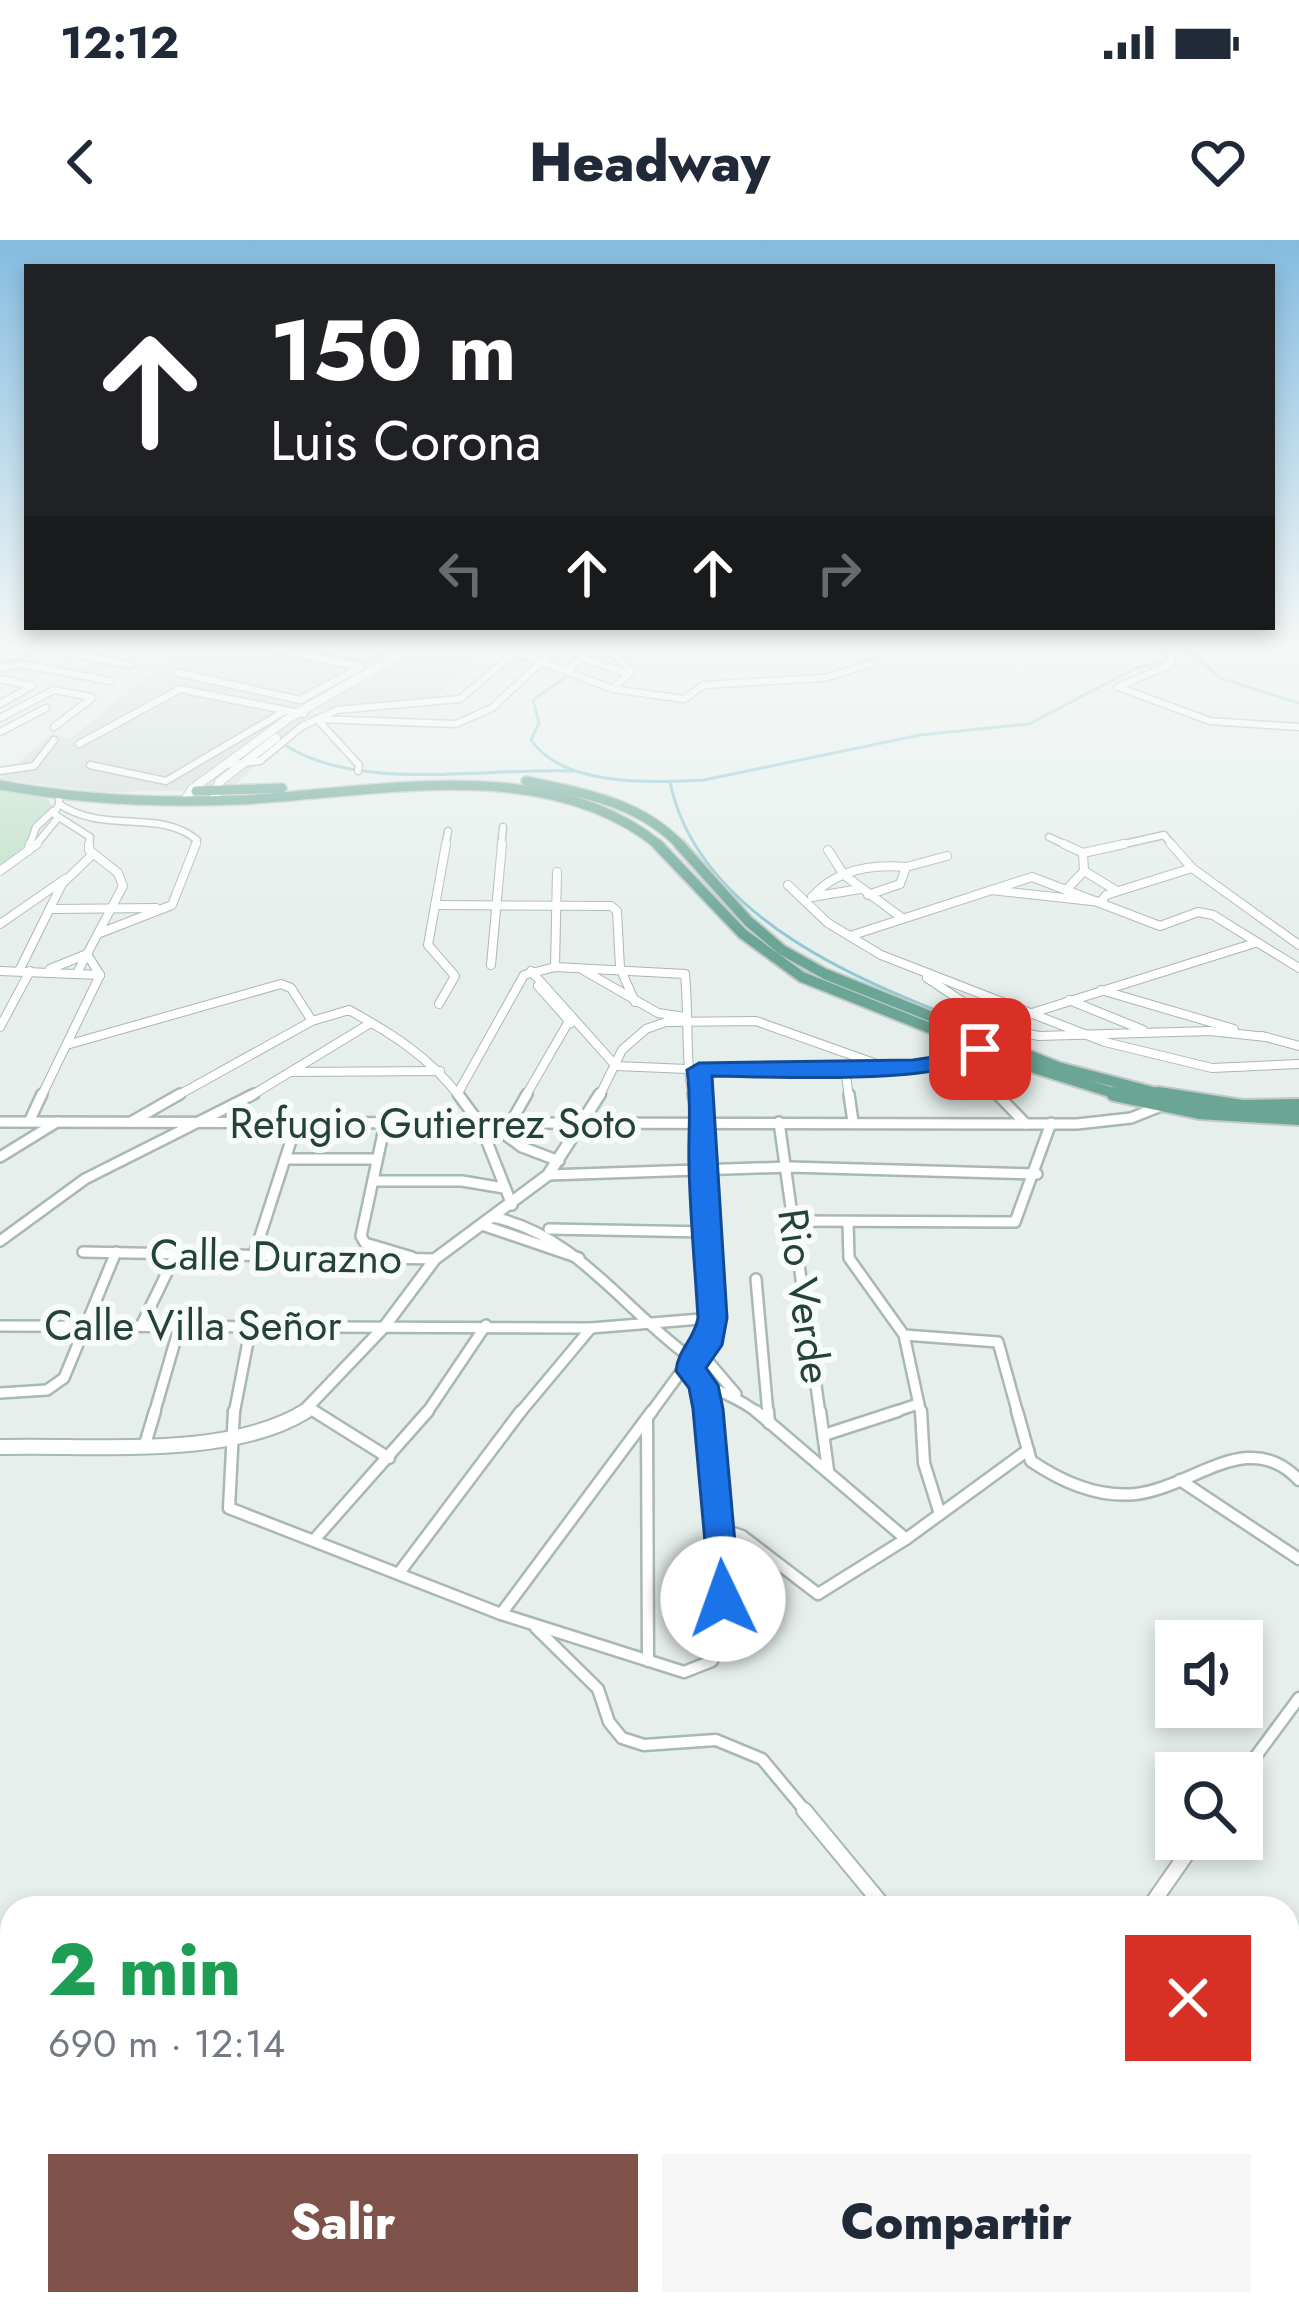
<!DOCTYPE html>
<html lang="es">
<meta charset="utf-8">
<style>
:root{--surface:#fff;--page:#f6f6f7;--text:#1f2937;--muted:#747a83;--accent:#7f5249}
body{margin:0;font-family:Jost,sans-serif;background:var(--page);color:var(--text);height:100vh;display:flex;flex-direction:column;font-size:45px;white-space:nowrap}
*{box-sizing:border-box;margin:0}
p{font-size:39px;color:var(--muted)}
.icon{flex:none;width:66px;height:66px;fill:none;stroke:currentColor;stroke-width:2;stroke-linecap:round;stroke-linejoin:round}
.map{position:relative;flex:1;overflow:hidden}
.details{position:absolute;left:0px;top:1656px;width:1299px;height:420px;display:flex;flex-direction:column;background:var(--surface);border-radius:36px 36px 0 0;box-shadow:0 6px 18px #0003}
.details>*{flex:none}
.banner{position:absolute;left:24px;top:24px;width:1251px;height:366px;border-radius:0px;box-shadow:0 6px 18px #0003;background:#202124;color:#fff;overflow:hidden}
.tools{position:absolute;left:1155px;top:1380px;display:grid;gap:24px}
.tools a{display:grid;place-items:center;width:108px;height:108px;border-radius:0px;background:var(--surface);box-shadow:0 6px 18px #0003;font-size:60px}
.pin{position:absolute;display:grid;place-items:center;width:102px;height:102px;color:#fff;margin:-51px;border-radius:24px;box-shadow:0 6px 18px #0006}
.me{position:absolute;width:132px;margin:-66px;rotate:357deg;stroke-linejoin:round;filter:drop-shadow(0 0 9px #0008)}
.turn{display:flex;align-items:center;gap:42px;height:252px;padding:0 48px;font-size:54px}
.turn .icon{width:156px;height:156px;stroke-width:2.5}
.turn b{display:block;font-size:84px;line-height:102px}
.lanes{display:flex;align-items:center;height:114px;padding:0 48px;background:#0003;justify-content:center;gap:60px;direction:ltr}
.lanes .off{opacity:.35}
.round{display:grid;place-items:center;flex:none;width:126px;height:126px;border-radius:0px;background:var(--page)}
.head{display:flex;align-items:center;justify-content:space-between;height:204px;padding:0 48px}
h1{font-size:72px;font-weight:800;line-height:90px;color:#1e9e55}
.action{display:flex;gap:24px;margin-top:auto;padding:24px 48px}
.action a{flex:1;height:138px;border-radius:0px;background:var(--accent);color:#fff;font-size:48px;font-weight:800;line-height:138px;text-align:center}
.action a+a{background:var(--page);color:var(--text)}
.status{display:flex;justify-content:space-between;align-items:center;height:84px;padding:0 60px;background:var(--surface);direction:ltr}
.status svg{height:33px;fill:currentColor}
header{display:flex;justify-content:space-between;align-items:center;height:156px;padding:0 48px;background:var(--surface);font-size:54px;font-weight:800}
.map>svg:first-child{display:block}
.built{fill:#d4dfda}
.green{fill:#bfe0c8}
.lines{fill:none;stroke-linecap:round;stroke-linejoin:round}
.stream{stroke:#8ec9d4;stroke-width:3}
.minor-far4-casing{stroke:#a8b8b2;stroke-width:9}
.minor-far3-casing{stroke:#a8b8b2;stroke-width:10}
.minor-far2-casing{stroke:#a8b8b2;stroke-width:14}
.minor-far1-casing{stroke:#a8b8b2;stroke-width:15}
.minor-casing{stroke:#a8b8b2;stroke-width:18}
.tertiary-far3-casing{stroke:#a8b8b2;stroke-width:9}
.tertiary-far2-casing{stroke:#a8b8b2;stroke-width:10}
.tertiary-far1-casing{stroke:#a8b8b2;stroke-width:15}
.tertiary-casing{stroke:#a8b8b2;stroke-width:18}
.secondary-casing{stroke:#a4bbb3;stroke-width:10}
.primary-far2-casing{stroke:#c2cac8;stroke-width:12}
.primary-far1-casing{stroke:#c2cac8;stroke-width:14}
.primary-casing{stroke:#c2cac8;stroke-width:18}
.minor-far4{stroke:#fff;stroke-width:6}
.minor-far3{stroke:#fff;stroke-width:8}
.minor-far2{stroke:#fff;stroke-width:9}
.minor-far1{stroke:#fff;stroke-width:10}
.minor{stroke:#fff;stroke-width:14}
.tertiary-far3{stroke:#fff;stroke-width:6}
.tertiary-far2{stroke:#fff;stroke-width:8}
.tertiary-far1{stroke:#fff;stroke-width:10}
.tertiary{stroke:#fff;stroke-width:14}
.secondary{stroke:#fff;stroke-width:8}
.primary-far2{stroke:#6aa596;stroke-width:9}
.primary-far1{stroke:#6aa596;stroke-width:10}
.primary{stroke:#6aa596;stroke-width:14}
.route{fill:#1a73e8;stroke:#114b97;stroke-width:3}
.labels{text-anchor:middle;stroke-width:12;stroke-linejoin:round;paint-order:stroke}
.street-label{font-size:42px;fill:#24423a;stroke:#f7fbf9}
</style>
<div class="status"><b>12:12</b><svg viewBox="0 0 49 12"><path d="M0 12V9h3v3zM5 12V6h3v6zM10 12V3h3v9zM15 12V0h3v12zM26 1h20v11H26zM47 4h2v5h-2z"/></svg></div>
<header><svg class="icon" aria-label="back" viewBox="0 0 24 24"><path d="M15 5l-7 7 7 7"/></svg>Headway<svg class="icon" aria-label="heart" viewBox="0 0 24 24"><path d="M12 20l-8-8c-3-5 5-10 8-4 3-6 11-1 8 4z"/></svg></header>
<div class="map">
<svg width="1299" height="2076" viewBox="0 0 1299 2076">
<rect width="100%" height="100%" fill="#e6efeb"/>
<path class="built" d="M 183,407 L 487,407 L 438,454 L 439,465 L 317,469 L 229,550 L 102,552 L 0,539 L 53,493 L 70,499 Z"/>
<path class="green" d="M 0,548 L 48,559 L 53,568 L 29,601 L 27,616 L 0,631 Z"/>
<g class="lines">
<g class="stream">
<path d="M 1184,407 L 1222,439 L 1299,463"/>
<path d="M 569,435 L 533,460 L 539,483 L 531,500 C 563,547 653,543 704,540 L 920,495 L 1029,484 L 1136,428 L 1167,421 L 1160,407"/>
<path d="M 285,505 C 358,553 487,527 573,531"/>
<path d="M 670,542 C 699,682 872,746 989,791"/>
</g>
<g class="minor-far4-casing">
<g id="minor-far4">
<path d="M 126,407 L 145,410"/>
<path d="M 318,407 L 364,417 L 387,407"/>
<path d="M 607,407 L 631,431 L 613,449"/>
<path d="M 61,412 L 131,425"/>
<path d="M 515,412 L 613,449 L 684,459 L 704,445 L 824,438 L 874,423"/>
<path d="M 580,417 L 629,434"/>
<path d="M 0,428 L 22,424 L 110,441"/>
<path d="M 568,430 L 592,407"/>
<path d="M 179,433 L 300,460 L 361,427 L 266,407"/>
<path d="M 0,439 L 32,446"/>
<path d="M 1118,447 L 1210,481 L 1299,487"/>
<path d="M 1118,447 L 1169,425 L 1172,418 L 1165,407"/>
<path d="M 0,464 L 32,446"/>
<path d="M 0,478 L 54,450 L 91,457"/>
<path d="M 54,487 L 92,458"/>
<path d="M 0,492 L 46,468"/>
<path d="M 79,504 L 180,449 L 304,474"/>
<path d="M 90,525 L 166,541 L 285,471"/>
<path d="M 225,525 L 260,521 L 301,487 L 337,470 L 460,459 L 521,407"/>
<path d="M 0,531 L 34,526 L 54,500"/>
<path d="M 358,531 L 359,525 L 317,479 L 456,484 L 492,468 L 557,407"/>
<path d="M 59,556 L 59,564 C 106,595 158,568 197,600 L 194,607"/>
<path d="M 59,564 L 54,574 L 90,597 L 89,607"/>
<path d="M 1049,597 L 1070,607"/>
<path d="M 29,607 L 36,587 L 53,571"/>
<path d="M 34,607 L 57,579"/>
<path d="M 445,607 L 448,591"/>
<path d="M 501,607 L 503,587"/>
<path d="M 1111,607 L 1164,595 L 1174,607"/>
</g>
</g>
<g class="minor-far3-casing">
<g id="minor-far3">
<path d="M 1064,604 L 1083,613"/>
<path d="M 1171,604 L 1192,628"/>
<path d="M 828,610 L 844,635 L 902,678"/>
<path d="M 28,611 L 30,604"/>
<path d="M 0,631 L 37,604"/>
<path d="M 1084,631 L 1117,651"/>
<path d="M 788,645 L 828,683 L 881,715 L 1105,802 L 1212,828 L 1299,824"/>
<path d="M 1067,649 L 1084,631 L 1083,613 L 1124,604"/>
<path d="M 991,650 L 1101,662 L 1106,655 L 1192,628 L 1299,705"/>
<path d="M 868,655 L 900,644 L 906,627 L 947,616"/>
<path d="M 813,656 C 837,629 872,624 906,627"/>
<path d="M 812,657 L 860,649"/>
<path d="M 435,665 L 611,666 L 617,671 L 620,728 L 635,762"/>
<path d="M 54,669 L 156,668"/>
<path d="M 0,684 L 65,639"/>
<path d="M 100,693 L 172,665 L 196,604"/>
<path d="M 850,696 L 1032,637 L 1160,686 L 1198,672 L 1213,675 L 1299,728"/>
<path d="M 491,725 L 502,604"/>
<path d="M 555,727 L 557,632"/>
<path d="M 50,729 L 87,714 L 100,735"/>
<path d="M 583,730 L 658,773 L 685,777"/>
<path d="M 0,731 L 100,735"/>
<path d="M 19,731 L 62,644 L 93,614"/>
<path d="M 531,731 L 616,826 L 687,829"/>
<path d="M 77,733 L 123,646 L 118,633 L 89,610 L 89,604"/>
<path d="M 927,738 L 1004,789 L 1039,796 L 1210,791 L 1266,797"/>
<path d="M 538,746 L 571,783"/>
<path d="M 1101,750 L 1234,789"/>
<path d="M 1069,760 L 1143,790"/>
<path d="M 439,764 L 455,736 L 428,705 L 446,604"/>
<path d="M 0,787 L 30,731"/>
<path d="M 1262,796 L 1299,806"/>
<path d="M 990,799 L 1032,773 L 1255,703"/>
<path d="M 70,804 L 281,744 L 291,748 L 312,781"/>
<path d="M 967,819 L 1000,857"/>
<path d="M 699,829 L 701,857"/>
<path d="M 845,829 L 849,857"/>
<path d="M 699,830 L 885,828"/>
<path d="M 291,832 L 440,831"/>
<path d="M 458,853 L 524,735 L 555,727 L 685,734 C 689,775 685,819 693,857"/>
<path d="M 41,857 L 100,735"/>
<path d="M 175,857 L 312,781 L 349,770 C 393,794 429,817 460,857"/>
<path d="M 249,857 L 369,784"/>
<path d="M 525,857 L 569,781"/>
</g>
</g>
<g class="minor-far2-casing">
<g id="minor-far2">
<path d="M 458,854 L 480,884 L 512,965"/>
<path d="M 701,854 L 704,889"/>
<path d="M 849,854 L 853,882"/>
<path d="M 997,854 L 1026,884"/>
<path d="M 0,882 L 1077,884 L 1131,878 L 1161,866"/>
<path d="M 29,882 L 42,854"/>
<path d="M 131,882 L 180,854"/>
<path d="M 511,882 L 527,854"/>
<path d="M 779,882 L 820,1174"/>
<path d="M 385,884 L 361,996 L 365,1003 L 412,1017"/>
<path d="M 492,885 L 522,907 L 559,921"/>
<path d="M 0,917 L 57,882"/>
<path d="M 285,919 L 377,919"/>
<path d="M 548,935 L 789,927 L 1037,934"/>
<path d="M 373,941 L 462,941 L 504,948"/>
<path d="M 493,977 C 577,995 624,1070 691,1118 L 691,1131 C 709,1152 735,1153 759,1174"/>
<path d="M 794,981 L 1015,982 L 1051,883"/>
<path d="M 848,983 L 849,1018 L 904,1095 L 921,1174"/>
<path d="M 482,985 L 579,1018"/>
<path d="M 549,989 L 707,992"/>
<path d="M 0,1001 L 85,939 L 254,854"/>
<path d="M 83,1012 L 435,1019"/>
<path d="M 254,1015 L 297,882"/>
<path d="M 756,1039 L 768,1174"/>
<path d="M 0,1086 L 591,1088 L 713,1078"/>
<path d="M 141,1086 L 177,1012"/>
<path d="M 904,1095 L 998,1102 L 1018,1174"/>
<path d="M 691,1118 L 707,1120 L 736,1154"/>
<path d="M 703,1145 L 706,1174"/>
<path d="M 0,1153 L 47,1150 L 64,1138 L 116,1012"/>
<path d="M 310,1168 L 319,1174"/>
<path d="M 154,1174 L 179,1088"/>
<path d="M 234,1174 L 251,1086"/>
<path d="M 426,1174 L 486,1085"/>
<path d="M 519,1174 L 591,1088"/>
<path d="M 650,1174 L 691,1118 L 708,1105 L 713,1078 L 701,893 L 693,854"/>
<path d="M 888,1174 L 918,1164"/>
</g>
</g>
<g class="minor-far1-casing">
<g id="minor-far1">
<path d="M 234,1171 L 229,1268 L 501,1374 L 684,1432 L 712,1421 L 724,1394 L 706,1171"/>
<path d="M 314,1171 L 389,1218"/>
<path d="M 756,1171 L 906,1299"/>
<path d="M 768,1171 L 769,1183"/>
<path d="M 820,1171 L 828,1230"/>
<path d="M 921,1171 L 924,1223 L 940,1274"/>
<path d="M 1017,1171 L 1031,1221 C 1062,1242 1098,1258 1136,1254 C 1194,1247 1248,1186 1299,1240"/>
<path d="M 647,1180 L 648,1421"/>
<path d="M 824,1195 L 898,1171"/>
<path d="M 146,1201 L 155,1171"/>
<path d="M 1180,1240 L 1299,1319"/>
<path d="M 719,1288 L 742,1296 L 818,1354 L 906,1299 L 1028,1210"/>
<path d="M 314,1300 L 428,1171"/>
<path d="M 399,1333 L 521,1171"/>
<path d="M 501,1374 L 652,1171"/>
<path d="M 536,1388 L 598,1449 L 609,1482 L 622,1498 L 644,1505 L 716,1500 L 762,1519 L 807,1573"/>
<path d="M 1242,1535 L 1299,1458"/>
</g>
</g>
<g class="minor-casing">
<g id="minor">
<path d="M 804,1570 L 885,1668"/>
<path d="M 1149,1668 L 1197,1599"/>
</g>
</g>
<g class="tertiary-far3-casing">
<path id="tertiary-far3" d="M 0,419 L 43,407"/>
</g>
<g class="tertiary-far2-casing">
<path id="tertiary-far2" d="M 599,857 L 622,810 L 646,789 L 666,782 L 756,781 L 888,828 L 967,819 L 980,809"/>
</g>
<g class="tertiary-far1-casing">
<path id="tertiary-far1" d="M 301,1174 L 385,1086 L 435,1019 L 548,935 L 600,854"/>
</g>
<g class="tertiary-casing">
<path id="tertiary" d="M 0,1207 C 92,1204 227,1220 306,1171"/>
</g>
<g class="secondary-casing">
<g id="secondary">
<path d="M 215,557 L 219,542 L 276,498"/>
<path d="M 184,561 L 192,549 L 289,478 L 413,407"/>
</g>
</g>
<g class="primary-far2-casing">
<g id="primary-far2">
<path d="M 526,541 C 583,553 641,562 682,607"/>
<path d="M 0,545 C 79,560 157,563 237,560 C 373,554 547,511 661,607"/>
<path d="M 196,551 L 282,548"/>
</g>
</g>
<g class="primary-far1-casing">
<g id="primary-far1">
<path d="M 657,604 L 743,694 L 802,737 L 1015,822 L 1126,857"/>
<path d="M 679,604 L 748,681 L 782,710 L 825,734 L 1058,827 L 1172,857"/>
</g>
</g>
<g class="primary-casing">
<g id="primary">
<path d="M 1114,854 L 1199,872 L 1299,878"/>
<path d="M 1158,854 L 1242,867 L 1299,866"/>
</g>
</g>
<use href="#minor-far4" class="minor-far4"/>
<use href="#minor-far3" class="minor-far3"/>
<use href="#minor-far2" class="minor-far2"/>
<use href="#minor-far1" class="minor-far1"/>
<use href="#minor" class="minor"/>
<use href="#tertiary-far3" class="tertiary-far3"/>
<use href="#tertiary-far2" class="tertiary-far2"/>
<use href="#tertiary-far1" class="tertiary-far1"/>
<use href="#tertiary" class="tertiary"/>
<use href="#secondary" class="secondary"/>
<use href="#primary-far2" class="primary-far2"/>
<use href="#primary-far1" class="primary-far1"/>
<use href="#primary" class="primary"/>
</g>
<linearGradient id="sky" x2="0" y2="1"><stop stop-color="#84bce0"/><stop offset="0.58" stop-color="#f4f8f6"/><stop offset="1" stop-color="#f4f8f6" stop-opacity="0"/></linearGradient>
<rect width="1299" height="698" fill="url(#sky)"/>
<path class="route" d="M 980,802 L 991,809 C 957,848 768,836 712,836 L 727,1078 L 722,1105 L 706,1128 L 718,1145 L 723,1169 L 740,1359 L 735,1369 L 723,1373 L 711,1369 L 693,1169 L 689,1148 L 676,1131 C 678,1109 694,1100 698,1078 C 695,1027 690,975 689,924 C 688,891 692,864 687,830 L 699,823 L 913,820 L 960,813 Z"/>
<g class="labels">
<g class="street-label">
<text x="433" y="898">Refugio Gutierrez Soto</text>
<text transform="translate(276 1016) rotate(1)" y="15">Calle Durazno</text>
<text transform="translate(805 1056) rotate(82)" y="15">Rio Verde</text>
<text x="193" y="1100">Calle Villa Señor</text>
</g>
</g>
</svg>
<div class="tools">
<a><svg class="icon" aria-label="sound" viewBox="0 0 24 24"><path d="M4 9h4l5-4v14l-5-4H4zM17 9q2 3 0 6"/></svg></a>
<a><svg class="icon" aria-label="search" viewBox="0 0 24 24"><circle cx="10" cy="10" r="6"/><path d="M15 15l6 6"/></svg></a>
</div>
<div class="pin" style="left:980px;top:809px;background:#d93025"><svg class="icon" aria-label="arrive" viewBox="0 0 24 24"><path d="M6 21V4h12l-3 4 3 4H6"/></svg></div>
<svg class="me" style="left:723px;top:1359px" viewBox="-20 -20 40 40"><circle r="19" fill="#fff"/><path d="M0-13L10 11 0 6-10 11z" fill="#1a73e8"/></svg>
<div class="banner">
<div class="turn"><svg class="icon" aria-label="ahead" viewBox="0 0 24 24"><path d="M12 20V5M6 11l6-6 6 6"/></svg><div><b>150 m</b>Luis Corona</div></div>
<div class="lanes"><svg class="icon off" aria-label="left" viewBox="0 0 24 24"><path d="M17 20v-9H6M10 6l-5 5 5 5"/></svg><svg class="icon" aria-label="ahead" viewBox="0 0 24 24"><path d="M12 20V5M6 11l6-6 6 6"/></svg><svg class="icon" aria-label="ahead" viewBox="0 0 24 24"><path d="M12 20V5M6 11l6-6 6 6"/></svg><svg class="icon off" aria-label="right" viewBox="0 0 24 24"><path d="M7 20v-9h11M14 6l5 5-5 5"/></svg></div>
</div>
<section class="details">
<div class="head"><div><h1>2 min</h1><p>690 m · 12:14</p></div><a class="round" style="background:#d93025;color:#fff"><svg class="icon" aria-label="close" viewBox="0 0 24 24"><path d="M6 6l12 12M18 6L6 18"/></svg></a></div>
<div class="action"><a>Salir</a><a>Compartir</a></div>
</section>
</div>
